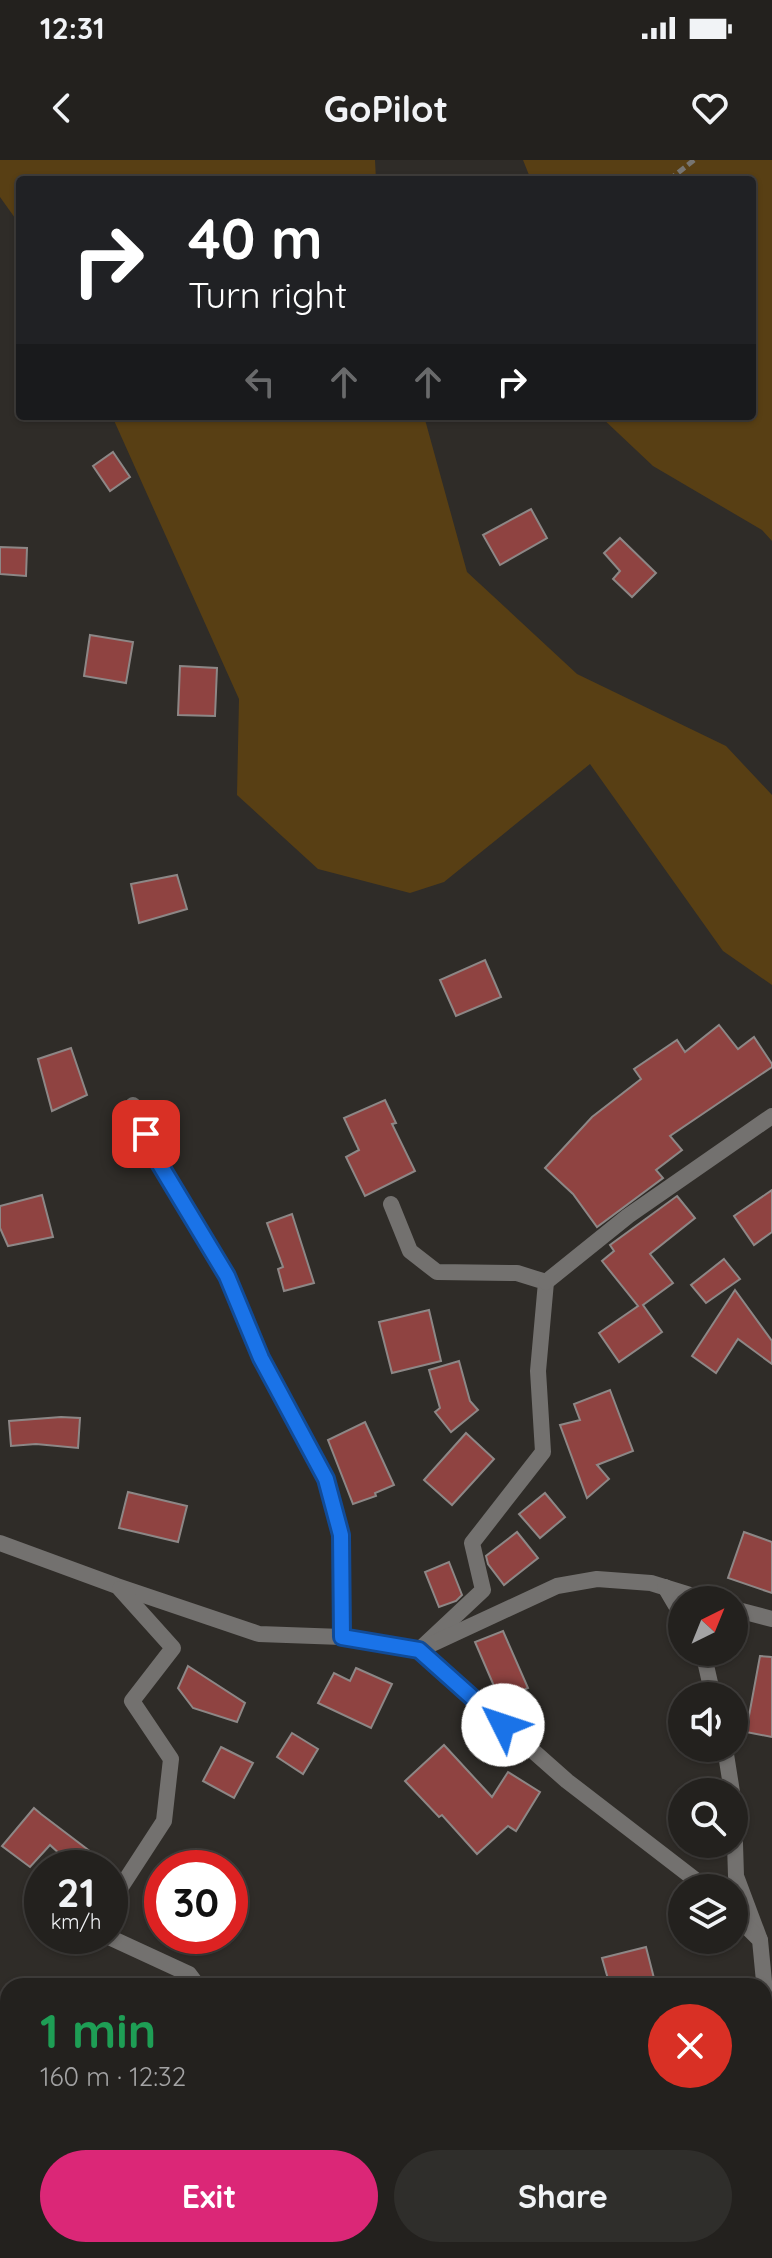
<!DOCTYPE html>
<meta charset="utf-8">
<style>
:root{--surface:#23211e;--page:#2f2e2b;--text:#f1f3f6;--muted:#a3a3a4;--line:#403e3c;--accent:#db2777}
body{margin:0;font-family:Quicksand,sans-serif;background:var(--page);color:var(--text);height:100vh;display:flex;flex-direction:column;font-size:30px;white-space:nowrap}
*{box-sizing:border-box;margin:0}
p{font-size:26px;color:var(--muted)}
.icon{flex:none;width:44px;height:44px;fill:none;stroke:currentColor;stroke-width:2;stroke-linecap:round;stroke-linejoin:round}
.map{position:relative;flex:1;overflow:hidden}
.sheet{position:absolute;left:0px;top:1818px;width:772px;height:280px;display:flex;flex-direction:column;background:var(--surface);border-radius:24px 24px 0 0;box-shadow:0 2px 6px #0004,0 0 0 2px var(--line)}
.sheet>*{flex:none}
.guide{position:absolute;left:16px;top:16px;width:740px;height:244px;border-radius:8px;box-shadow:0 2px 6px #0004,0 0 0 2px var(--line);background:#202124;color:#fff;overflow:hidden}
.needle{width:52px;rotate:43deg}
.fabs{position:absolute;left:668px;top:1426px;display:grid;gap:16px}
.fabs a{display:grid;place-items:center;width:80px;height:80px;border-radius:50%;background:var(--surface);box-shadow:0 2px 6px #0004,0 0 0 2px var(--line);font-size:40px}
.speed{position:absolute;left:24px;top:1690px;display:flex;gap:16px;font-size:40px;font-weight:700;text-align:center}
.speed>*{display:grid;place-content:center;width:104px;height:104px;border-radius:50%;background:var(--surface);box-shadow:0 2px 6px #0004,0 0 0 2px var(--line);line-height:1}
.speed small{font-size:20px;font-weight:400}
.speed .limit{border:12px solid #d22;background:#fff;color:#111}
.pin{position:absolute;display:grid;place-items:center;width:68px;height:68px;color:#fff;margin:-34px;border-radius:16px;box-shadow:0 4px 12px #0006}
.me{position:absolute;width:88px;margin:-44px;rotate:311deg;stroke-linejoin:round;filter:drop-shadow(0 0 6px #0008)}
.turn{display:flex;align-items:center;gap:28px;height:168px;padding:0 40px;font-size:36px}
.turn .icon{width:104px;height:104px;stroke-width:2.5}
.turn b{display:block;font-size:56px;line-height:68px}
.lanes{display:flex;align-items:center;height:76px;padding:0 40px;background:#0003;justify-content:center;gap:40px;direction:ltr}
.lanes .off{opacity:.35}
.round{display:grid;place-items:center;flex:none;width:84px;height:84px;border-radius:42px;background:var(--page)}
.summary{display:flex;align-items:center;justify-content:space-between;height:136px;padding:0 40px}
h1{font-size:48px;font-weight:800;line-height:60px;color:#1e9e55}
.cta{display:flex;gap:16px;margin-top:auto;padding:16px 40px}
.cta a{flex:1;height:92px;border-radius:48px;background:var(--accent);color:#fff;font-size:32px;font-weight:800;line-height:92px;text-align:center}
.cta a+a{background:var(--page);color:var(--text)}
.status{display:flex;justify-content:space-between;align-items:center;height:56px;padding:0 40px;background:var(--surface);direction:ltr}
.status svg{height:22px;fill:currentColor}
header{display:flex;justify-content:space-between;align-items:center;height:104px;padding:0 40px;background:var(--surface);font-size:36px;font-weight:800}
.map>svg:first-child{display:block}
.green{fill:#583f14}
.building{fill:#8f4341;stroke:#8d8786;stroke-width:2}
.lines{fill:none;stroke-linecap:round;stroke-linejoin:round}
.path{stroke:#777572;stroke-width:5;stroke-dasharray:8 4;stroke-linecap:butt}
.minor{stroke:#73716f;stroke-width:16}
.route-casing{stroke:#114b97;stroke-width:20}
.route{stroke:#1a73e8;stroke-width:14}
</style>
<div class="status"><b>12:31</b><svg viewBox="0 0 49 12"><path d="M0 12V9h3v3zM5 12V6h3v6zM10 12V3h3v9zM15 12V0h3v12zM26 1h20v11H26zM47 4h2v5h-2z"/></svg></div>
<header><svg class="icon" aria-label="back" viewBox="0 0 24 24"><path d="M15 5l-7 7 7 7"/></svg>GoPilot<svg class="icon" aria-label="heart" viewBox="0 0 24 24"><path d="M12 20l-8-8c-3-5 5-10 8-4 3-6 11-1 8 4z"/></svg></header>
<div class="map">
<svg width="772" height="2098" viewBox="0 0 772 2098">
<rect width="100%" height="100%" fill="#2f2c28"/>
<g class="green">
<path d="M 0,0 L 375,0 L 376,20 L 20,20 L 20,65 L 0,37 Z"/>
<path d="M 523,0 L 772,0 L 772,381 L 762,370 L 653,306 L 600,256 L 752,256 L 752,20 L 531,20 Z"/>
<path d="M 112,256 L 424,256 L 467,412 L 577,514 L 726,586 L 772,635 L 772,825 L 723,791 L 590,604 L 444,722 L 410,733 L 318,709 L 237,635 L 239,539 Z"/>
</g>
<g class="building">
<path d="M 113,292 L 130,317 L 110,331 L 93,306 Z"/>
<path d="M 531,349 L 547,378 L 500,405 L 483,375 Z"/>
<path d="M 620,378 L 656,413 L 632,437 L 613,419 L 620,411 L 604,393 Z"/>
<path d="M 0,387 L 27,388 L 26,416 L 0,414 Z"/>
<path d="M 90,475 L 133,482 L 126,523 L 84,516 Z"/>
<path d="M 180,506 L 217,508 L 215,556 L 178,555 Z"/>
<path d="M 177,715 L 187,749 L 139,763 L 131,724 Z"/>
<path d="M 485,800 L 501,837 L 456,856 L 440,820 Z"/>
<path d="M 719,865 L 738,889 L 754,877 L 772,904 L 772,907 L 670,976 L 682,990 L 656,1010 L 663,1018 L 597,1067 L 573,1034 L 545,1008 L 592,957 L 641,919 L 634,909 L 677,880 L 685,892 Z"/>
<path d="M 71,888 L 87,935 L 52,951 L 38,899 Z"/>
<path d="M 385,940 L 396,963 L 392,964 L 415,1011 L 365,1036 L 346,997 L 359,990 L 344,958 Z"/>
<path d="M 772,1030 L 772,1072 L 754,1085 L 734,1056 Z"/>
<path d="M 42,1035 L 53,1077 L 8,1086 L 0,1068 L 0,1046 Z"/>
<path d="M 677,1036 L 695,1058 L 650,1094 L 673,1123 L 643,1145 L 662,1172 L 619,1202 L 599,1173 L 638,1146 L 602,1101 L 614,1091 L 610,1085 Z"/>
<path d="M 292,1054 L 314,1123 L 284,1131 L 278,1109 L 283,1107 L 267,1063 Z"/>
<path d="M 724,1099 L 740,1119 L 706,1143 L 691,1125 Z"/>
<path d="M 735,1130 L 772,1181 L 772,1204 L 738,1179 L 716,1213 L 692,1196 Z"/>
<path d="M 429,1150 L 441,1201 L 392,1213 L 379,1162 Z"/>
<path d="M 459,1201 L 470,1241 L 478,1250 L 451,1272 L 435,1252 L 440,1248 L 429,1210 Z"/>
<path d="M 610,1230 L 633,1291 L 597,1305 L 609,1319 L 587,1338 L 560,1265 L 580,1260 L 574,1244 Z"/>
<path d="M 61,1257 L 80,1258 L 78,1288 L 36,1284 L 11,1286 L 9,1261 Z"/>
<path d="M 365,1262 L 394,1325 L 375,1333 L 376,1336 L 353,1344 L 328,1280 Z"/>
<path d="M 466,1273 L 494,1299 L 452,1345 L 424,1320 Z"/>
<path d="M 128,1332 L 187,1346 L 178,1382 L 119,1368 Z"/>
<path d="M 545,1333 L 565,1357 L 540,1378 L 519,1354 Z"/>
<path d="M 517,1372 L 538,1398 L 504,1425 L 488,1404 L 486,1396 Z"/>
<path d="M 744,1372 L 772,1382 L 772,1433 L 728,1418 Z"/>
<path d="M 449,1402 L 462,1435 L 456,1441 L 439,1447 L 425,1412 Z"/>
<path d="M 503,1471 L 528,1528 L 500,1540 L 475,1482 Z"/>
<path d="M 760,1496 L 772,1497 L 772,1577 L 746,1572 Z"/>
<path d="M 188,1506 L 245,1543 L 237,1562 L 193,1548 L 178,1528 Z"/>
<path d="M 356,1508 L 392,1524 L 371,1568 L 318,1543 L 334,1513 L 350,1521 Z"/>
<path d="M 292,1573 L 318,1589 L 303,1614 L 277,1597 Z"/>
<path d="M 444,1585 L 492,1637 L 508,1612 L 540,1632 L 516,1671 L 508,1666 L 477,1694 L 442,1655 L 439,1657 L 405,1621 Z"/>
<path d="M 221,1587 L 253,1603 L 234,1638 L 203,1621 Z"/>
<path d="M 34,1648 L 41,1654 L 112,1708 L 75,1708 L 50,1685 L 30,1707 L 2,1686 Z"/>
<path d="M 646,1787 L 656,1826 L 610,1826 L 602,1798 Z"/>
</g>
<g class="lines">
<path class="path" d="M 669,20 L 694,0"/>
<g class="minor">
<path d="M 133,945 L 159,1003 L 227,1116 L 261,1198 L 326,1319 L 341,1375 L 342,1477"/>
<path d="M 391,1044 L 410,1091 L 437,1112 L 517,1113 L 546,1122 L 538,1211 L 543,1292 L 472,1383 L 483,1430 L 419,1490 L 567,1621 L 706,1728"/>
<path d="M 546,1122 L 628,1056 L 772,956"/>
<path d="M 0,1383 L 117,1426 L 259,1474 L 342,1477 L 419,1490 L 557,1426 L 597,1419 L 651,1423 L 706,1440"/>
<path d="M 665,1427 L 682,1456"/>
<path d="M 734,1449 L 772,1459"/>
<path d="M 703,1492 L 713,1536"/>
<path d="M 725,1588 L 732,1632"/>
<path d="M 734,1652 L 736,1716 L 760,1780"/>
<path d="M 110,1744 L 164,1661 L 171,1599 L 132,1541 L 173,1488 L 120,1429"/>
<path d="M 734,1754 L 760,1780 L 766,1842 L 772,1859"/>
<path d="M 110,1774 L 111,1778 L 189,1814 L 198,1826"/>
<path d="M 363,2090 L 366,2098"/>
</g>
</g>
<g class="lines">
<g class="route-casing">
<path id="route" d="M 146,974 L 159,1003 L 227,1116 L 261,1198 L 326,1319 L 341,1375 L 342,1477 L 419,1490 L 503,1565"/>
</g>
<use href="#route" class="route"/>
</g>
</svg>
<div class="fabs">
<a><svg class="needle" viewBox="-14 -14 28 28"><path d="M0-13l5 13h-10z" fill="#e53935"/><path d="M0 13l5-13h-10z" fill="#a3a3a4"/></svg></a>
<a><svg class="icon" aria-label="sound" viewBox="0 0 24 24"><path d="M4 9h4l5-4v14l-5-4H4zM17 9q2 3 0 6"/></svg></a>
<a><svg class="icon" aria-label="search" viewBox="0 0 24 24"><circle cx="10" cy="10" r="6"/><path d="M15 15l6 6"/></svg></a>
<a><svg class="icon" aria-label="layers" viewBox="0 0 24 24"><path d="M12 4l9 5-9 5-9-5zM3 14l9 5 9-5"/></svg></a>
</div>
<div class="speed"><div>21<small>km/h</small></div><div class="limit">30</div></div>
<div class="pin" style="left:146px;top:974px;background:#d93025"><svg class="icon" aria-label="arrive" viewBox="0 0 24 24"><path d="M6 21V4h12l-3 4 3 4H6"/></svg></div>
<svg class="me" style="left:503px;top:1565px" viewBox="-20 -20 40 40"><circle r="19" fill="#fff"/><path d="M0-13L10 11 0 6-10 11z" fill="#1a73e8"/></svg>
<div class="guide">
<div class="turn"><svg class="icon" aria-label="right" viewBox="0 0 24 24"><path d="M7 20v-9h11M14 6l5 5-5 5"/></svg><div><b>40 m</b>Turn right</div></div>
<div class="lanes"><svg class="icon off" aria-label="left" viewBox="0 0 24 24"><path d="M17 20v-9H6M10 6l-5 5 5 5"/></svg><svg class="icon off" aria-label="ahead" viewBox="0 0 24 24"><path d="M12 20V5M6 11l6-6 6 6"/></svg><svg class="icon off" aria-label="ahead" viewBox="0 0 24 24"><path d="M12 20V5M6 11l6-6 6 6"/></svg><svg class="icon" aria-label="right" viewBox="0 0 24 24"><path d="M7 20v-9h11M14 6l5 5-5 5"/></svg></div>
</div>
<section class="sheet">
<div class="summary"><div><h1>1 min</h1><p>160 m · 12:32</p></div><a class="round" style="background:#d93025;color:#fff"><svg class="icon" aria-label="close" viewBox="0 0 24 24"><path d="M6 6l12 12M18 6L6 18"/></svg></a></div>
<div class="cta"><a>Exit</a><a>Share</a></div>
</section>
</div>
